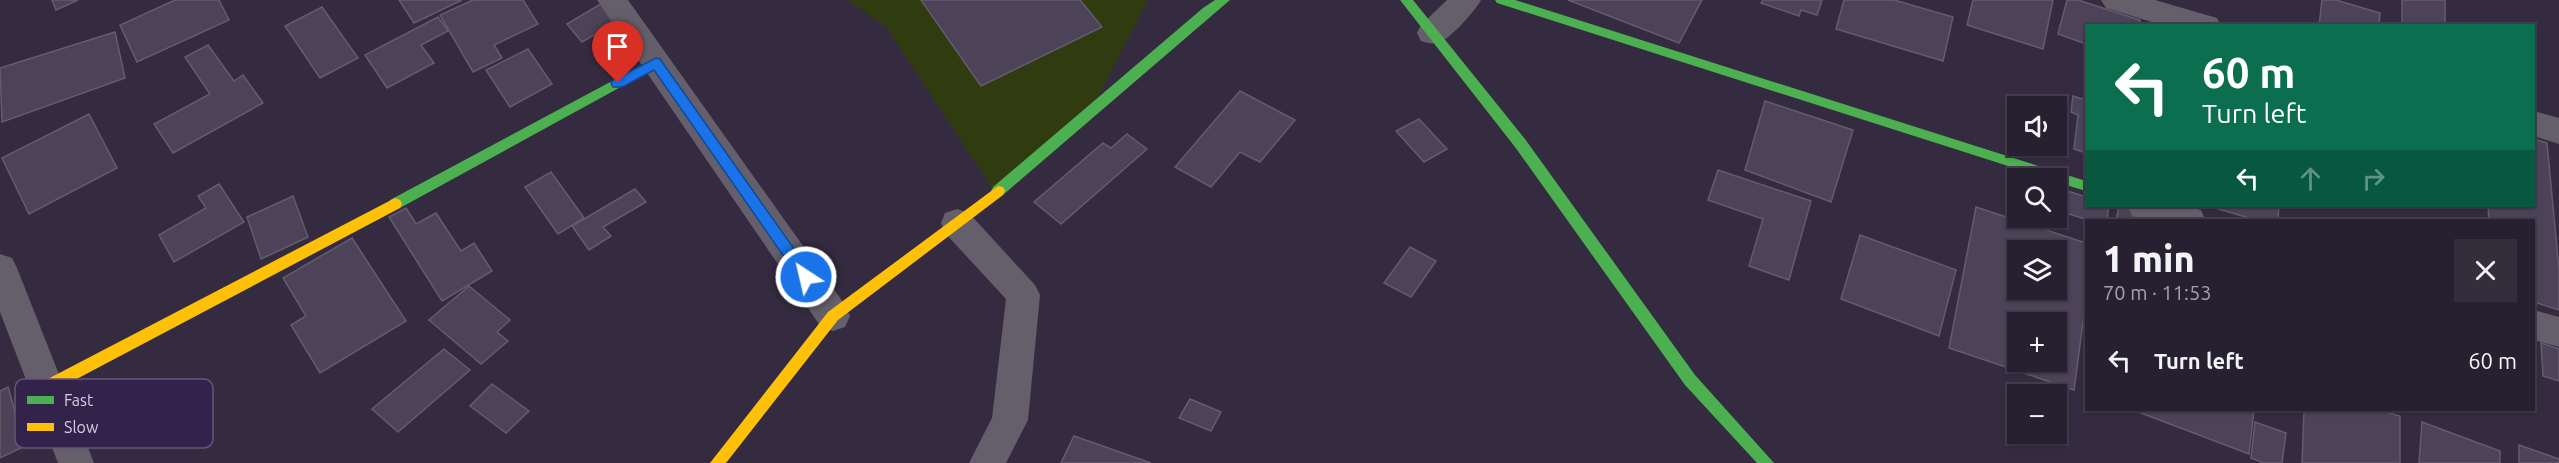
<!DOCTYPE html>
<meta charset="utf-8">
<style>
:root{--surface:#272030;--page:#332d3c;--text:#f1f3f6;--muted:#a4a3ab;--line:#433e4c}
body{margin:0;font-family:Ubuntu,sans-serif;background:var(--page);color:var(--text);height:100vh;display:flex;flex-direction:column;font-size:22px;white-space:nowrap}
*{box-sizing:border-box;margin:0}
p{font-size:20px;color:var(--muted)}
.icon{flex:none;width:33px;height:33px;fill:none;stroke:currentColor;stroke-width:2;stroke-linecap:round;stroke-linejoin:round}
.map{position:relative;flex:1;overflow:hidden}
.details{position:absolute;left:2085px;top:219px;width:450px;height:192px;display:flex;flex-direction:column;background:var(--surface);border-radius:0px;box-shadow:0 2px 4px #0004,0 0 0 2px var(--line)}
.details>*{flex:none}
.hud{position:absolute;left:2085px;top:24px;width:450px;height:183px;border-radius:0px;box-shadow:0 2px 4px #0004,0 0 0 2px var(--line);background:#0b6e4f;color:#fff;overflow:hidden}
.buttons{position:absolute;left:2007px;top:96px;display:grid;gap:12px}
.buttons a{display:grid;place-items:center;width:60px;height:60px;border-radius:0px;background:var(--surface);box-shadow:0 2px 4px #0004,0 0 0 2px var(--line);font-size:30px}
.pin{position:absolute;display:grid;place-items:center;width:51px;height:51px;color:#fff;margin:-62px -26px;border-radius:50% 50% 50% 0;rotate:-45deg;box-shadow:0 0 6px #0007}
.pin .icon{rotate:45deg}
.me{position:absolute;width:66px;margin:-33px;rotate:325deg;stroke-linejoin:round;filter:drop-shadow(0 0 4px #0008)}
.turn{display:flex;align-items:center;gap:21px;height:126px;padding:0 18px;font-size:27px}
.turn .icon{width:78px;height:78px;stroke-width:2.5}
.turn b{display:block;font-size:42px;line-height:51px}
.lanes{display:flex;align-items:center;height:57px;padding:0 18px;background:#0003;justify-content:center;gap:30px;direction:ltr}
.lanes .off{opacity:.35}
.round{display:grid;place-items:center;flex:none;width:63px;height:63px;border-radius:0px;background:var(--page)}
.head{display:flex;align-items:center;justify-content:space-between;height:102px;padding:0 18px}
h1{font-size:36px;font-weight:800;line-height:45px}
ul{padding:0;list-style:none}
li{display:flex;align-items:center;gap:18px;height:78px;padding:0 18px}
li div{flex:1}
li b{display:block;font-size:22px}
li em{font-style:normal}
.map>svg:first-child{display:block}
.green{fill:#313b10}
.building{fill:#4d4359;stroke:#635b6e;stroke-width:1.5;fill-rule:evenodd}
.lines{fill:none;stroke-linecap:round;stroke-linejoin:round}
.street{fill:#645f6a;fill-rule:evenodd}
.fast{fill:#4caf50;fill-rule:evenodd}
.slow{fill:#ffc107;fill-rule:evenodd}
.route{fill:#1a73e8;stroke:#114b97;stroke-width:1.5}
.key{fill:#332249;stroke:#645578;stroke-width:1.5}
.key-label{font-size:16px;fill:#d7cde6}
</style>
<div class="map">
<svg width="2559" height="463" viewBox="0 0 2559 463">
<rect width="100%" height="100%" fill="#342b40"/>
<path class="green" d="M 847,0 L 1148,0 L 1093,107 L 994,191 L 886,27 Z"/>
<g class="building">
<path d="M 52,0 L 78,0 L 56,10 Z"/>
<path d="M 175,0 L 219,0 L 229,20 L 137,62 L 120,25 Z"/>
<path d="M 399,0 L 462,0 L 414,23 Z"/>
<path d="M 473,0 L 523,0 L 538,24 L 494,45 L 502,58 L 473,72 L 440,15 Z"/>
<path d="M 921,0 L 1080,0 L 1102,27 L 981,86 Z"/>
<path d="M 1568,0 L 1702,0 L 1679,43 Z"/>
<path d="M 1763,0 L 1822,0 L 1817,15 L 1801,10 L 1799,16 L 1761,3 Z"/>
<path d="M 1844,0 L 1894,0 L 1953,17 L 1943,61 L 1836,29 Z"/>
<path d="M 1973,0 L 2053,0 L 2043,49 L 1967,25 Z"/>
<path d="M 2067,0 L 2078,0 L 2140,20 L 2139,26 L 2086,26 L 2086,44 L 2058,34 Z"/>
<path d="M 2322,0 L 2336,0 L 2380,13 L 2379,26 L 2319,26 Z"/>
<rect x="2402" y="0" width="43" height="26"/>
<path d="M 604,2 L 620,20 L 582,42 L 567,24 Z"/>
<path d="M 322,7 L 358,58 L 320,78 L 285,26 Z"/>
<path d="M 438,17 L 448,31 L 421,45 L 434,63 L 387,88 L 365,55 Z"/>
<path d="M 115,32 L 125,78 L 2,122 L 0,68 Z"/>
<path d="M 208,45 L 234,81 L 243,75 L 263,103 L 173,153 L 154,124 L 210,94 L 185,57 Z"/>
<path d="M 528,49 L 552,84 L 510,107 L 486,70 Z"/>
<path d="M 1240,91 L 1295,120 L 1260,162 L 1240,152 L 1211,187 L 1175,167 Z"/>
<path d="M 2073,96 L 2086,100 L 2086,153 L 2074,149 L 2078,115 L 2071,112 Z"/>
<path d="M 1765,101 L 1853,130 L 1831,202 L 1745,170 Z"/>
<path d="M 89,114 L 117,168 L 29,214 L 2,158 Z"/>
<path d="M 1419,119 L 1447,149 L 1424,162 L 1396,131 Z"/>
<path d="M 1127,134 L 1147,149 L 1061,224 L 1034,202 L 1103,143 L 1111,148 Z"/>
<path d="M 2534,139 L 2547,143 L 2559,270 L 2559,310 L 2534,302 L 2534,220 L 2489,220 L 2488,206 L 2534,206 Z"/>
<path d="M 1718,170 L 1811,201 L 1789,280 L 1749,266 L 1763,219 L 1708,200 Z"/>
<path d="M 551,172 L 584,218 L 558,234 L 525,187 Z"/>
<path d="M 219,184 L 244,222 L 174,262 L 159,235 L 206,208 L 198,196 Z"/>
<path d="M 2056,187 L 2086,197 L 2086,206 L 2109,206 L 2107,220 L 2088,220 L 2056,210 Z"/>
<path d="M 635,189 L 646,202 L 603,227 L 611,236 L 589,250 L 572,226 Z"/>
<path d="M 293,196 L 308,237 L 261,259 L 247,217 Z"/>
<path d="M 2119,206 L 2163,220 L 2116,220 Z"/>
<path d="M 2208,206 L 2279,206 L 2278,220 L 2256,220 Z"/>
<path d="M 1976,207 L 2086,243 L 2086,299 L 2074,390 L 1949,348 ZM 2018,250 L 2056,250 L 2056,290 L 2018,290 ZM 2018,322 L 2056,322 L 2056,362 L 2018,362 Z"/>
<path d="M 406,208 L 416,224 L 436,213 L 461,251 L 474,243 L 492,271 L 442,301 L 389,217 Z"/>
<path d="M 1860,235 L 1956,270 L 1939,336 L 1841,299 Z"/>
<path d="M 352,238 L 406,321 L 320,373 L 291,325 L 306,316 L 283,278 Z"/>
<path d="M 1410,247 L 1436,261 L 1411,297 L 1384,283 Z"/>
<path d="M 469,286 L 510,320 L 497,332 L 508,341 L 481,364 L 429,320 Z"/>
<path d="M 2541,343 L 2559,349 L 2559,381 L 2543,376 Z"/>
<path d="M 444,349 L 470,370 L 398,432 L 372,409 Z"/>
<path d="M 492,384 L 529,411 L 506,433 L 470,406 Z"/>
<path d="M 8,387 L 25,446 L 0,458 L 0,391 Z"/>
<path d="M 1190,399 L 1221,412 L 1211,431 L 1179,418 Z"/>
<path d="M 2133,410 L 2254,410 L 2249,454 Z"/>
<path d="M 2304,410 L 2379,410 L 2400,416 L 2400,463 L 2302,463 Z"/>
<path d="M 2255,422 L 2286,433 L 2282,463 L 2264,463 L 2251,458 Z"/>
<path d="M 2422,422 L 2500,451 L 2500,463 L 2419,463 Z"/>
<path d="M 1074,436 L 1151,463 L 1061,463 Z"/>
<path d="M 2519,445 L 2559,459 L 2559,463 L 2519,463 Z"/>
</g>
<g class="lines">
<g class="street">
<path d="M 597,0 L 628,0 L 845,305 L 850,316 L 845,327 L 833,331 L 821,327 Z"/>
<path d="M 1447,0 L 1481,0 C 1475,11 1452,37 1440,42 C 1433,45 1428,43 1421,41 L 1417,33 L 1421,25 Z"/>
<path d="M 2101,0 L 2155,0 L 2217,18 L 2221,26 L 2165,26 L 2106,8 Z"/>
<path d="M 2534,111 L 2559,118 L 2559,144 L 2534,136 Z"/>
<path d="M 2128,206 L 2186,206 L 2201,210 L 2205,220 L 2147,220 L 2132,216 Z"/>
<path d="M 957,209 L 969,213 L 1035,285 L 1040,295 L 1028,420 L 1006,463 L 969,463 L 992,418 L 1006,299 L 945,233 L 941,223 L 945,213 Z"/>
<path d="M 0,254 L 12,258 L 17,268 L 94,463 L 58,463 L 0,312 Z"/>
<path d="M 2534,310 L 2559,317 L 2559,347 L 2534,340 Z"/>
</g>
<g class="fast">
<path d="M 1215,0 L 1230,0 L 1003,195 L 993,195 L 991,191 L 993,187 L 1203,8 Z"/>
<path d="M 1400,0 L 1413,0 L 1525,139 L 1695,375 L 1774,463 L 1757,463 L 1685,385 L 1515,147 Z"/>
<path d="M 1495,0 L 1515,0 L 2086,181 L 2086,191 L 2056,182 L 2056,178 L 2046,178 L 1497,3 Z"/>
<path d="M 655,58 L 659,60 L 661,63 L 659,66 L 400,208 L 390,208 L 388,204 L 390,200 Z"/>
</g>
<g class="slow">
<path d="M 998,186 L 1003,187 L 1005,191 L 1003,195 L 838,320 L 726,463 L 710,463 L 828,312 Z"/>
<path d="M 395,198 L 400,200 L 402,204 L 400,208 L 52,392 L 47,393 L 42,392 L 40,387 L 42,382 Z"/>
</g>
</g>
<path class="route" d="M 656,58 L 660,59 L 811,273 L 813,277 L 811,281 L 801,281 L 654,70 L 622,87 L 613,87 L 611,83 L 613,80 Z"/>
<rect x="15" y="379" width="198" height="69" rx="9" class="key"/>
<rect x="27" y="396" width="27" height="8" fill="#4caf50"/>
<rect x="27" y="423" width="27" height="8" fill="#ffc107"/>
<g class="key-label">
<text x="64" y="406">Fast</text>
<text x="64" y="433">Slow</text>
</g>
</svg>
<div class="buttons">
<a><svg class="icon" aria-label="sound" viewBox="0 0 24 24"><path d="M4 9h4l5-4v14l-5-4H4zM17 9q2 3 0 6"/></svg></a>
<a><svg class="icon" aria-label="search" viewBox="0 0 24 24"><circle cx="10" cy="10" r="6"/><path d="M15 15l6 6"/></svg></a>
<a><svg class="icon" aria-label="layers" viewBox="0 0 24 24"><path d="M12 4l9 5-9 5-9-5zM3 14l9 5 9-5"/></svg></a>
<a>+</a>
<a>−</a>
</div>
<div class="pin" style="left:618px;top:83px;background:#d93025"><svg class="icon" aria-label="arrive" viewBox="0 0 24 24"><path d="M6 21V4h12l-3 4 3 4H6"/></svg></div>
<svg class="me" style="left:806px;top:277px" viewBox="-20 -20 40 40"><circle r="17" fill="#1a73e8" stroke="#fff" stroke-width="3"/><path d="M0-11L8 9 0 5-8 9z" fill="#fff"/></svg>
<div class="hud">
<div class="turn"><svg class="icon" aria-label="left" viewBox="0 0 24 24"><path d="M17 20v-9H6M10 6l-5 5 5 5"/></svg><div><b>60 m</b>Turn left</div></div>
<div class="lanes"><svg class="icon" aria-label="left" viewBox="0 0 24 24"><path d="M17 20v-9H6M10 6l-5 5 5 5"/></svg><svg class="icon off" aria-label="ahead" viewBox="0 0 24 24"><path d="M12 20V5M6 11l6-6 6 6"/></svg><svg class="icon off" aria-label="right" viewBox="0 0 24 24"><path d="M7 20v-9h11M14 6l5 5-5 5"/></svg></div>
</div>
<section class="details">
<div class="head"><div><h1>1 min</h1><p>70 m · 11:53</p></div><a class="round"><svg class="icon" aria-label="close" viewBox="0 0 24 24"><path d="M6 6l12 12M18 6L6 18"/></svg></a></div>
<ul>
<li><svg class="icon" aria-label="left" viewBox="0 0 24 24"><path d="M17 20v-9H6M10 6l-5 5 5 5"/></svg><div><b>Turn left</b></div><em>60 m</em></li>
</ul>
</section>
</div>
